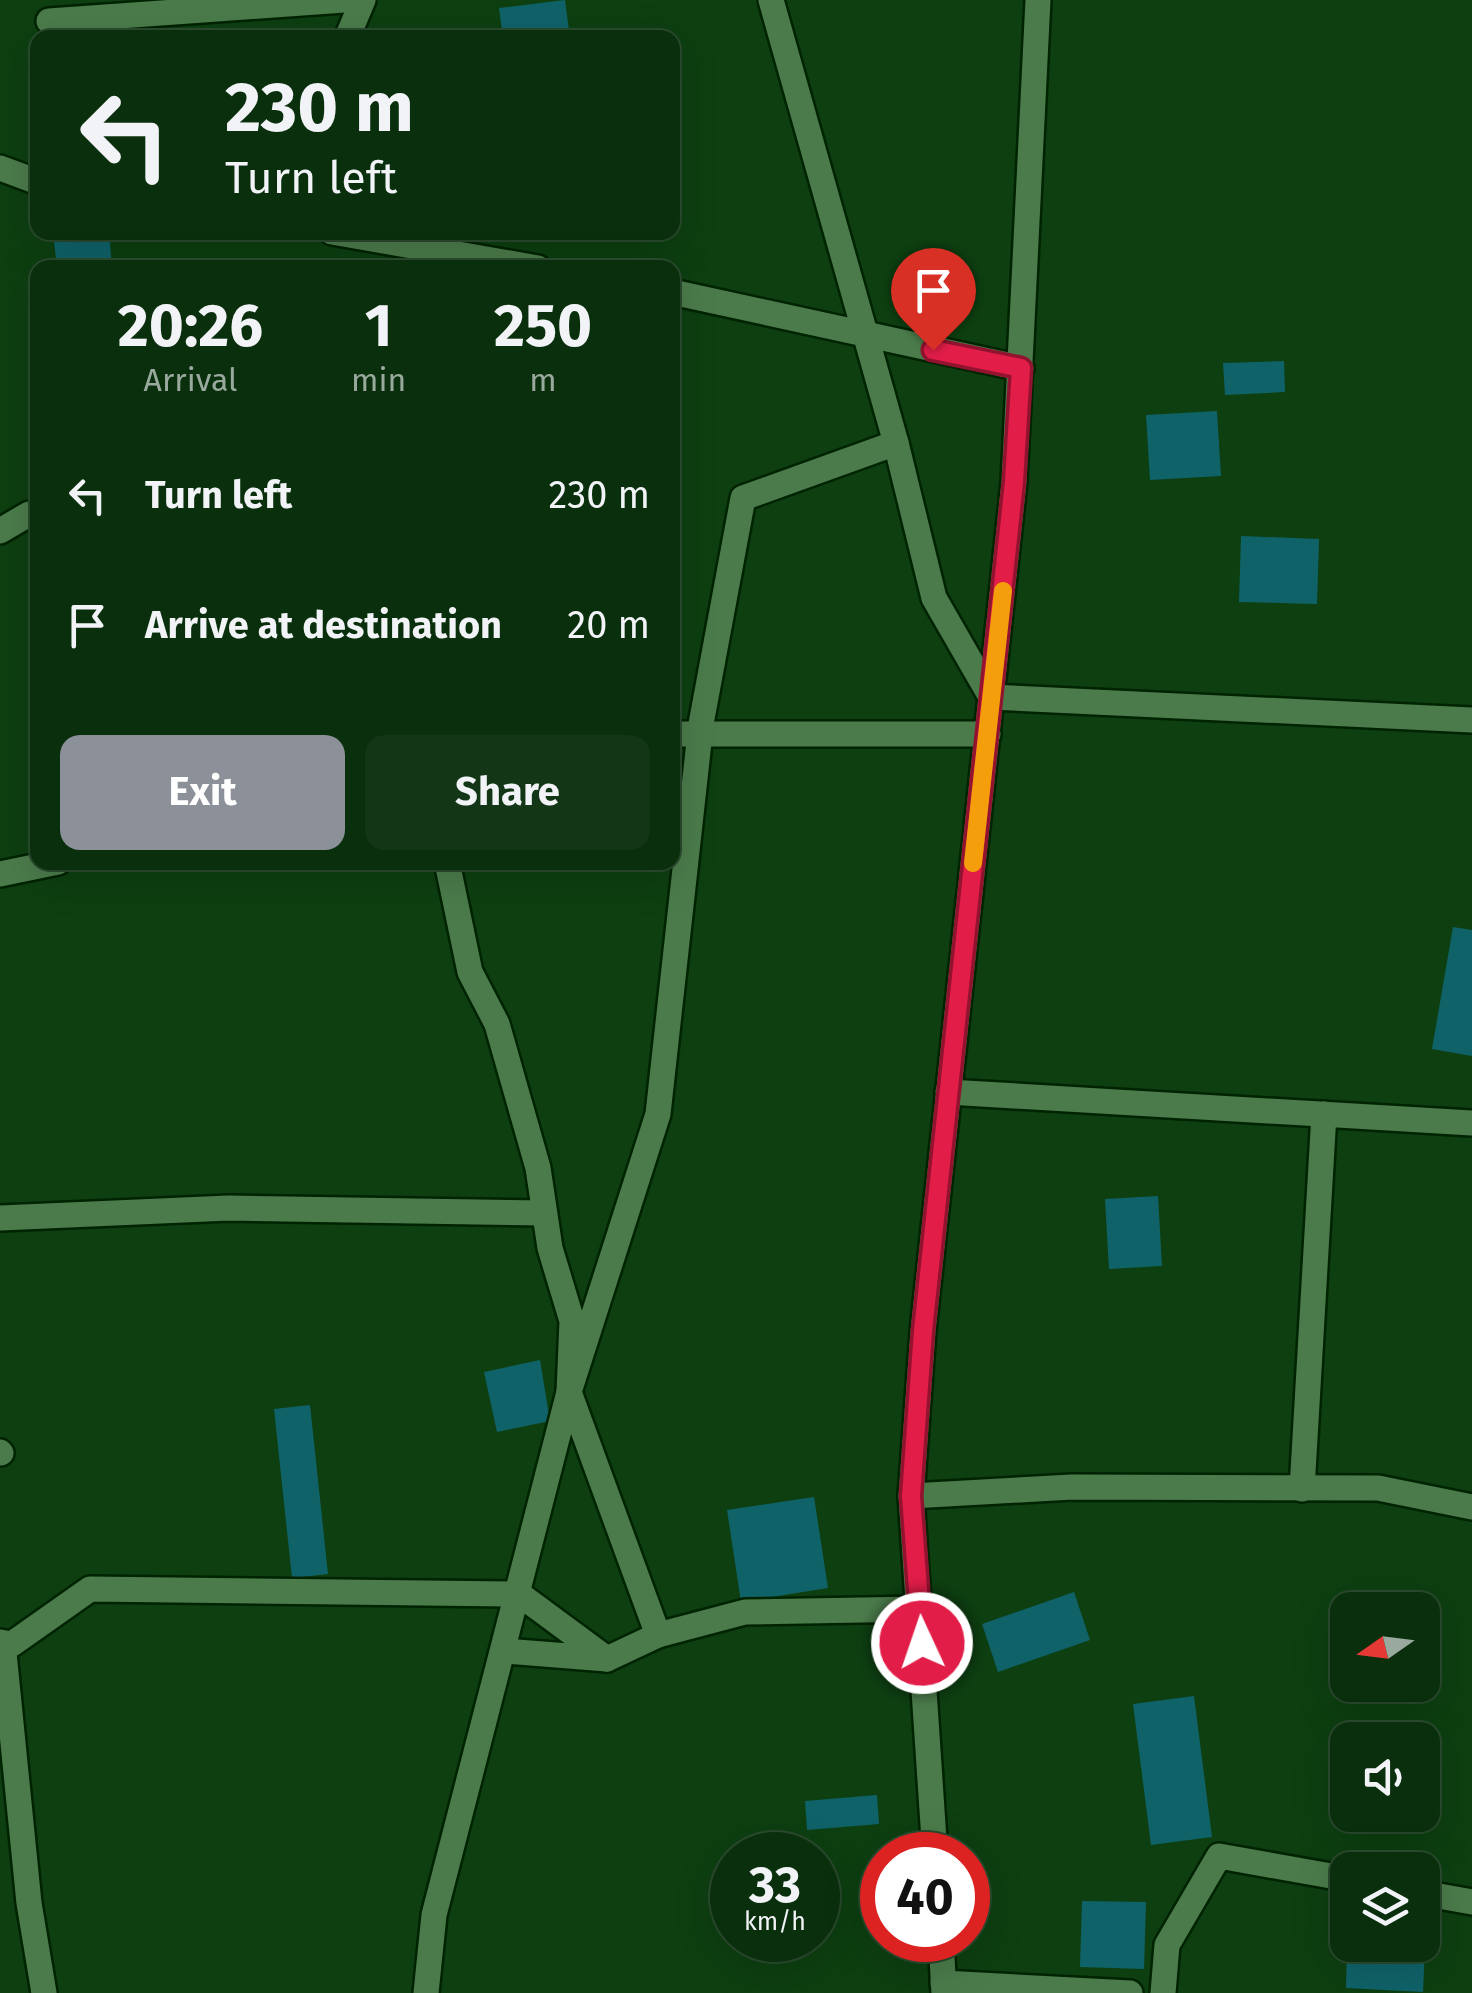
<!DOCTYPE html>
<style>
:root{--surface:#0a2f0d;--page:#133716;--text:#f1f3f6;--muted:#99a99d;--line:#2a4a2e;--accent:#8c9099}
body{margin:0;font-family:"Fira Sans",sans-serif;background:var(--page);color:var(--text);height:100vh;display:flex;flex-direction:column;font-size:38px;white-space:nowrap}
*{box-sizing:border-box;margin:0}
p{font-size:32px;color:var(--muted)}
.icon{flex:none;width:55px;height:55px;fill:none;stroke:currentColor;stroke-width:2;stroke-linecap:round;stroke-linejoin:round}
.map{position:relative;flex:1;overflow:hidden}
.side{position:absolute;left:30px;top:260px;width:650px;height:610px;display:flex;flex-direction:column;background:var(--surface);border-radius:20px;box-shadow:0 10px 40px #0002,0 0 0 2px var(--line)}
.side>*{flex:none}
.hud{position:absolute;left:30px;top:30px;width:650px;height:210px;border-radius:20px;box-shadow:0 10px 40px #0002,0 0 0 2px var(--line);background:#0a2f0d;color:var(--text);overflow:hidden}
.needle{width:65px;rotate:256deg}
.tools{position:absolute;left:1330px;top:1592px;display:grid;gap:20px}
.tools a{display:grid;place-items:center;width:110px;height:110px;border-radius:20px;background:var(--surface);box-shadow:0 10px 40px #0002,0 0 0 2px var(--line);font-size:50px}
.speed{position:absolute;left:710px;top:1832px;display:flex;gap:20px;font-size:50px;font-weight:700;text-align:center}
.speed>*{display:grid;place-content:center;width:130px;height:130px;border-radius:50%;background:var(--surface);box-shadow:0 10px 40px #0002,0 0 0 2px var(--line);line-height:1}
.speed small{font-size:25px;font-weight:400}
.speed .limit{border:15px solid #d22;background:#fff;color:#111}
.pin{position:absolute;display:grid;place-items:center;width:85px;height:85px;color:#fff;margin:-102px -42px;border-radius:50% 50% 50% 0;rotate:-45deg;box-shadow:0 0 10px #0007}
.pin .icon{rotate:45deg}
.me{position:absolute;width:110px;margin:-55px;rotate:357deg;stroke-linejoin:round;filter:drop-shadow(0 0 8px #0008)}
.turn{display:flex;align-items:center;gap:35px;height:210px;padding:0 30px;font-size:45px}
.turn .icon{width:130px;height:130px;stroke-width:2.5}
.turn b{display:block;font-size:70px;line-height:85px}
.eta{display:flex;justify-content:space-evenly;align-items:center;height:170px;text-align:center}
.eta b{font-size:60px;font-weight:700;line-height:70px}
.cta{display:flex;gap:20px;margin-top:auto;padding:20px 30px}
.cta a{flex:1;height:115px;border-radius:20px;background:var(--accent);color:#fff;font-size:40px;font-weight:700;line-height:115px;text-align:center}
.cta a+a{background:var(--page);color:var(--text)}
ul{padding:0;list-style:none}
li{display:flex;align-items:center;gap:30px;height:130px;padding:0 30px}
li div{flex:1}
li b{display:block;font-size:38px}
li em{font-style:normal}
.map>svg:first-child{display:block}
.building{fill:#106269}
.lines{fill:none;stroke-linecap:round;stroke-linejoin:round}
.minor-casing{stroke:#002302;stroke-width:30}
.tertiary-casing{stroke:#002302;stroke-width:30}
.minor{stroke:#4b7b4b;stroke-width:25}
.tertiary{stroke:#4b7b4b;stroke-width:25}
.route-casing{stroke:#92132f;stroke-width:25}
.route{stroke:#e11d48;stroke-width:18}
.slow{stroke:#f59e0b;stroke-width:18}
</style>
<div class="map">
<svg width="1472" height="1993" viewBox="0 0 1472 1993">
<rect width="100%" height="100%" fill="#0d3f11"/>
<g class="building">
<path d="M 565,0 L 570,38 L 503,38 L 499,8 Z"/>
<path d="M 53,232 L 109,232 L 112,268 L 57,268 Z"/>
<path d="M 1284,361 L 1285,392 L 1225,395 L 1223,363 Z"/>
<path d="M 1217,411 L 1221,476 L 1150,480 L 1146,415 Z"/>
<path d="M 1241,536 L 1319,539 L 1317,604 L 1239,602 Z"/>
<path d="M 1453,927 L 1472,930 L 1472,1056 L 1432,1049 Z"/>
<path d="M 1158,1196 L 1162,1266 L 1109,1269 L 1105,1199 Z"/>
<path d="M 540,1360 L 550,1421 L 497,1432 L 484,1372 Z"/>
<path d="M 310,1405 L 328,1574 L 292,1578 L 274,1409 Z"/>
<path d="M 814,1497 L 828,1588 L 741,1602 L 727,1510 Z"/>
<path d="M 1074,1592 L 1090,1640 L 998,1672 L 982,1624 Z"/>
<path d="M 1194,1696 L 1212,1837 L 1151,1845 L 1133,1704 Z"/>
<path d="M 877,1795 L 879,1824 L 807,1830 L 805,1801 Z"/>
<path d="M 1082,1901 L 1146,1902 L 1144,1969 L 1080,1967 Z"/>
<path d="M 1347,1945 L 1425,1945 L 1423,1992 L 1346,1988 Z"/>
</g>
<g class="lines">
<g class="minor-casing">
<g id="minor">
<path d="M 771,0 L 896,443 L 934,598 L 991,697 L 1472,720"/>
<path d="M 49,21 L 344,0"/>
<path d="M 347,38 L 363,0"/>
<path d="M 0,168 L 38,182"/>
<path d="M 332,232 L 538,268"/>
<path d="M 672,292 L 1021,368"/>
<path d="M 0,531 L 29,514"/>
<path d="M 672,734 L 988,734"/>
<path d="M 447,862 L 470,972 L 497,1024 L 538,1168 L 550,1248 L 572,1321 L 569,1392 L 658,1635"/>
<path d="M 0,874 L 58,862"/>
<path d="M 948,1092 L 1472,1123"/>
<path d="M 0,1218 L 229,1208 L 544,1213"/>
<path d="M 0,1452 L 1,1453"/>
<path d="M 1302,1489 L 1324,1114"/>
<path d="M 911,1496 L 1072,1487 L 1378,1488 L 1472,1507"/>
<path d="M 0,1642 L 12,1644 L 90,1589 L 519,1594 L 607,1659 L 658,1635 L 745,1612 L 920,1609"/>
<path d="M 3,1643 L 29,1903 L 44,1993"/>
<path d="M 504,1651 L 607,1659"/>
<path d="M 1422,1893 L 1472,1902"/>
<path d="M 943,1983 L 1130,1993"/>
<path d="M 426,1993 L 434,1915 L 569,1392 L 658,1114 L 701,724 L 743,498 L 896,443"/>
<path d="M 1163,1993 L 1167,1945 L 1219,1856 L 1348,1879"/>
</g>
</g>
<g class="tertiary-casing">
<g id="tertiary">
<path d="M 935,1855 L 911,1496 L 923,1331 L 1014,482 L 1038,0"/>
<path d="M 941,1940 L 944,1993"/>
</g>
</g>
<use href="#minor" class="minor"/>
<use href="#tertiary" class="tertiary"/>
</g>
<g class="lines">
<g class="route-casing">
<path id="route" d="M 922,1643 L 911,1496 L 923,1331 L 1014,482 L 1021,368 L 933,350"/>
</g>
<use href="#route" class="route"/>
<path class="slow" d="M 973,863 L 1003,591"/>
</g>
</svg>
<div class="tools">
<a><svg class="needle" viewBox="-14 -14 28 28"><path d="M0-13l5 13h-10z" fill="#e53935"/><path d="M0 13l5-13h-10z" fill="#99a99d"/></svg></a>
<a><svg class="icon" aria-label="sound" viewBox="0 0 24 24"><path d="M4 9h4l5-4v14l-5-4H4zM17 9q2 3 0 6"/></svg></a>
<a><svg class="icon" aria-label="layers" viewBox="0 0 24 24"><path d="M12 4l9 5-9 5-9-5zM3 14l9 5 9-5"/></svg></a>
</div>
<div class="speed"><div>33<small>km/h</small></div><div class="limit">40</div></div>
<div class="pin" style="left:933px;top:350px;background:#d93025"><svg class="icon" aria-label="arrive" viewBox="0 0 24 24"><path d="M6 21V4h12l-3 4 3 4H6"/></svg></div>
<svg class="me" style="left:922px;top:1643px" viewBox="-20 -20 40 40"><circle r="17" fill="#e11d48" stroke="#fff" stroke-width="3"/><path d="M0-11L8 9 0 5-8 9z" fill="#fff"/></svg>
<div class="hud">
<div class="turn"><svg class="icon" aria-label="left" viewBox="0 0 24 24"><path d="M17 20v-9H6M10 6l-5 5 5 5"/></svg><div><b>230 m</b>Turn left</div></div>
</div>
<section class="side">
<div class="eta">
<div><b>20:26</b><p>Arrival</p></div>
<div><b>1</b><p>min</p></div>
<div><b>250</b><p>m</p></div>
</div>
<ul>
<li><svg class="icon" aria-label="left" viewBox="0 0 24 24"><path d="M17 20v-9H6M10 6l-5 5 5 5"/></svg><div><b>Turn left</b></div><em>230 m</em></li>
<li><svg class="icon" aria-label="arrive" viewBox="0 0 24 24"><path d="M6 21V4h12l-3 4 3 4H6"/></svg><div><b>Arrive at destination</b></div><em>20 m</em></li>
</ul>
<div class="cta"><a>Exit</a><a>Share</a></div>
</section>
</div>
